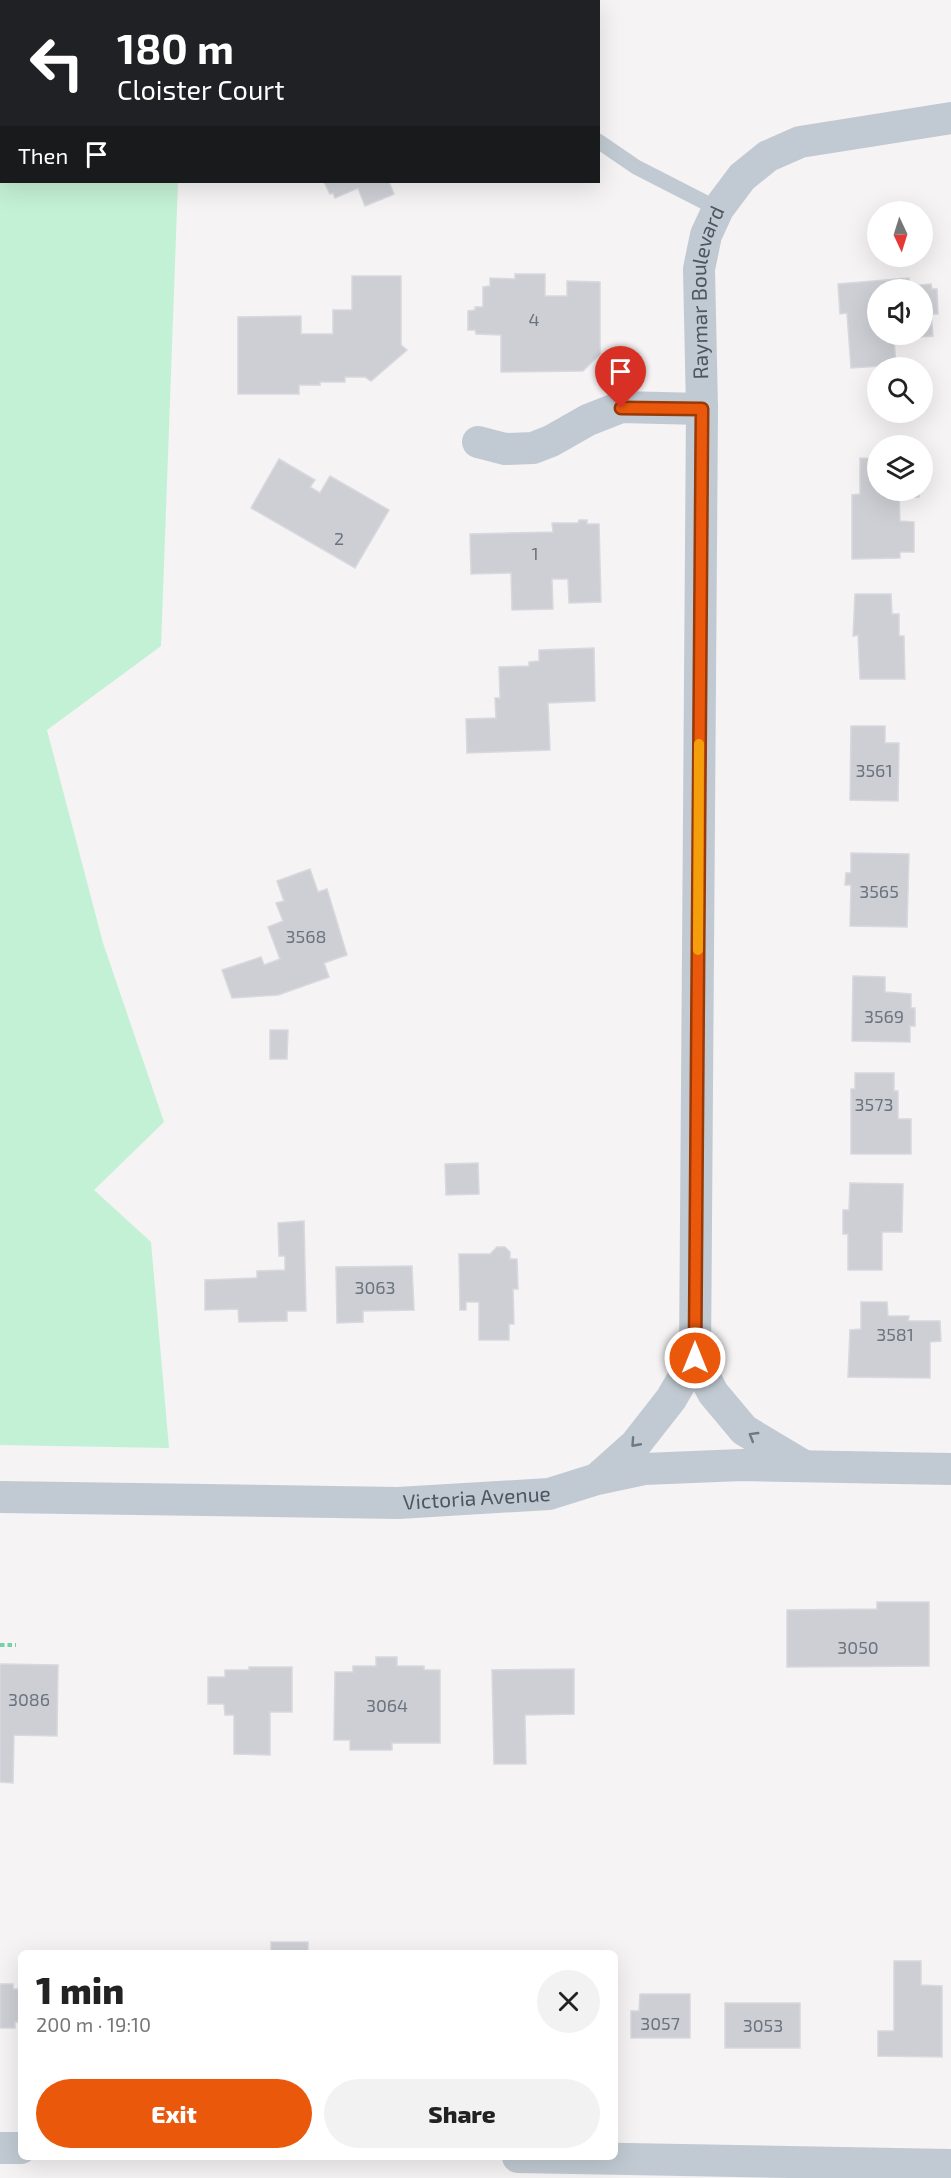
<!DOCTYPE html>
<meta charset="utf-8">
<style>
:root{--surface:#fff;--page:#f2f2f2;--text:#222;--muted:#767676;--accent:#ea580c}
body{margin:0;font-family:"Exo 2",sans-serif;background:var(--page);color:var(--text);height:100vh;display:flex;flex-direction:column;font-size:22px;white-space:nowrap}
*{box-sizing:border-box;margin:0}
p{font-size:20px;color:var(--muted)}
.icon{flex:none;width:33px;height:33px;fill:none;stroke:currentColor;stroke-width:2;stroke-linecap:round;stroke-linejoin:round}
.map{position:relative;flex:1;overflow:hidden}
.side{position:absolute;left:18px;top:1950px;width:600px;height:210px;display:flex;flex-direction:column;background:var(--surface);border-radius:9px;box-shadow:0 6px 24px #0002}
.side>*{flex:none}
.guide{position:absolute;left:0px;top:0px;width:600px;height:183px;box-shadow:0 6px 24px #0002;background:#202124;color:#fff;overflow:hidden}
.needle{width:39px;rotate:176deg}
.buttons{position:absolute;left:867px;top:201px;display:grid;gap:12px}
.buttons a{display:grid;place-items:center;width:66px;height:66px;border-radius:50%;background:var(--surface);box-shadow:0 6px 24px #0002;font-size:30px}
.pin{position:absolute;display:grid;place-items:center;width:51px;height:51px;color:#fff;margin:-62px -26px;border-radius:50% 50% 50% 0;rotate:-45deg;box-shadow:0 0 6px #0007}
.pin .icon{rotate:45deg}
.me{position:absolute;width:66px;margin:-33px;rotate:0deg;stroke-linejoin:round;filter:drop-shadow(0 0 4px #0008)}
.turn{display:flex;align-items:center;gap:21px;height:126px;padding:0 18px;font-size:27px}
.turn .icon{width:78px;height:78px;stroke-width:2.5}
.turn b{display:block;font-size:42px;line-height:51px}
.then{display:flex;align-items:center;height:57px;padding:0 18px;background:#0003;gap:12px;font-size:22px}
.round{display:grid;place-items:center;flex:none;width:63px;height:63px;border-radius:32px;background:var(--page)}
.head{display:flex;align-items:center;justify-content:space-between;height:102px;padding:0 18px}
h1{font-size:36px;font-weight:800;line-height:45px}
.cta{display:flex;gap:12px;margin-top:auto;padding:12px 18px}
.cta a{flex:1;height:69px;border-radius:36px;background:var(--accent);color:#fff;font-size:24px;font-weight:800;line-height:69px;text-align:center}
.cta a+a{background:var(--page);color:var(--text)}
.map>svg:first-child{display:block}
.education{fill:#e6e4e5}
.green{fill:#c3f1d5}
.building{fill:#cdcfd5;stroke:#d7d9de;stroke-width:1.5;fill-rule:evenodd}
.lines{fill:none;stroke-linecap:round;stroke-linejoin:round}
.path{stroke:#7ad0a6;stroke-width:4;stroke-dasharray:4.5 3;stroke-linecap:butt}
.service{stroke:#c1cad2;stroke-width:15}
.minor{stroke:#c1cad2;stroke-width:32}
.oneway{stroke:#6e7983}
.route-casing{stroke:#983908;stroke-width:15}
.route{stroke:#ea580c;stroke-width:10}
.slow{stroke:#f59e0b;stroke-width:10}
.labels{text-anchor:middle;stroke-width:4.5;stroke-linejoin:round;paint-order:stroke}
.number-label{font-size:18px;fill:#6b747e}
.street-label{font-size:21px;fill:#4a5661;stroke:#fff}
</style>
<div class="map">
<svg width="951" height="2178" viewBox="0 0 951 2178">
<rect width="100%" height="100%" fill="#f5f3f3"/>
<path class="education" d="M 0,0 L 181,0 L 2,2 L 2,166 Z"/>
<path class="green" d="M 0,166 L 2,182 L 178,182 L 161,646 L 47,730 L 103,943 L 164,1122 L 94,1190 L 151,1242 L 169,1448 L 0,1445 Z"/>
<g class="building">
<path d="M 324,182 L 389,182 L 394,194 L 365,206 L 358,188 L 335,198 L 333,193 L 330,194 Z"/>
<path d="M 515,274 L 545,274 L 545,296 L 567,296 L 567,281 L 600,282 L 600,354 L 583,371 L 501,372 L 501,335 L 476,334 L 475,330 L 468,330 L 468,311 L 475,310 L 475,307 L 483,307 L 483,287 L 490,286 L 490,278 L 515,279 Z"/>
<path d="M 352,276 L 401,276 L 401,345 L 407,350 L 371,381 L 365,377 L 345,377 L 345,382 L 320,382 L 320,385 L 299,385 L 299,394 L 238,394 L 238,317 L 301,316 L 301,334 L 333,334 L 333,310 L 352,310 Z"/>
<path d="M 909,278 L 909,286 L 931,284 L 932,289 L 937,289 L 938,314 L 931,314 L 933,336 L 894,339 L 896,365 L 851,368 L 847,313 L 840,314 L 838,284 ZM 878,290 L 922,290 L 922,334 L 878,334 Z"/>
<path d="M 860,458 L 878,459 L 878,490 L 919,490 L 919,497 L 899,497 L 900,521 L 914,522 L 914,552 L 900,552 L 900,558 L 852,559 L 852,495 L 860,494 Z"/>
<path d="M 279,459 L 315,480 L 310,487 L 320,493 L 330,476 L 389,510 L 355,568 L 251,508 Z"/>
<path d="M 579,520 L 587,520 L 587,524 L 599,524 L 601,602 L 569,603 L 568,579 L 552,579 L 553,609 L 512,610 L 511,573 L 471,574 L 470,534 L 553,532 L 552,523 L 578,523 Z"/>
<path d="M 855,594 L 891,594 L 892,614 L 899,614 L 899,636 L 904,636 L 905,679 L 860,679 L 858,635 L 853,636 Z"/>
<path d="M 594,648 L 595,701 L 548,703 L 550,750 L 467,753 L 466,719 L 496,718 L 495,698 L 500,698 L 499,667 L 529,666 L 529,662 L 539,661 L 539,650 Z"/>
<path d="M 851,726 L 885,726 L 885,743 L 899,743 L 898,801 L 850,800 Z"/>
<path d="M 851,853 L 909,854 L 907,927 L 850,926 L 851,885 L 845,885 L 846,873 L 851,873 Z"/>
<path d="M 310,869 L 318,892 L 327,889 L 347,955 L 324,963 L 329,977 L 278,995 L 232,998 L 222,970 L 261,957 L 264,965 L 280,959 L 268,927 L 283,921 L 276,903 L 284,901 L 277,881 Z"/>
<path d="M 853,976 L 885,977 L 885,992 L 911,994 L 911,1008 L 915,1008 L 915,1026 L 910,1026 L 910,1042 L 852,1041 Z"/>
<path d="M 270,1030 L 288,1030 L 287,1059 L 270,1059 Z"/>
<path d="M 855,1073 L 894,1073 L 894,1091 L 898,1091 L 898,1119 L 911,1119 L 911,1154 L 851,1154 L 851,1089 L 855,1089 Z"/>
<path d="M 478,1163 L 479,1194 L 446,1195 L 445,1164 Z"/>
<path d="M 850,1183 L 903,1184 L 902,1232 L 882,1232 L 882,1270 L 848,1270 L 848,1234 L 843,1234 L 843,1210 L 849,1210 Z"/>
<path d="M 304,1221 L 306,1311 L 287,1311 L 287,1321 L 239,1322 L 238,1309 L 205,1310 L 205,1280 L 257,1278 L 257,1271 L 285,1270 L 285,1256 L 279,1256 L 278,1223 Z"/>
<path d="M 497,1247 L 505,1247 L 510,1252 L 510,1259 L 517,1259 L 518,1289 L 513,1289 L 514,1324 L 509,1324 L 509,1340 L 479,1340 L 479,1302 L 466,1302 L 466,1310 L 460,1310 L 459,1254 L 490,1254 Z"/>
<path d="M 412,1266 L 414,1310 L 363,1311 L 363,1322 L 337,1323 L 336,1267 Z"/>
<path d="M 861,1302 L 887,1302 L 888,1316 L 909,1316 L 908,1321 L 940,1321 L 941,1341 L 930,1342 L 930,1378 L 848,1377 L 850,1330 L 861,1329 Z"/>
<path d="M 877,1602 L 929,1602 L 929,1666 L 787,1667 L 787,1610 L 877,1609 Z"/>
<path d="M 376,1657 L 397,1657 L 397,1666 L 424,1666 L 424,1670 L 440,1670 L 440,1743 L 392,1743 L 392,1750 L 350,1750 L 350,1740 L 334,1740 L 335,1672 L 353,1672 L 353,1666 L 376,1666 Z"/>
<path d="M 0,1664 L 58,1665 L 57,1736 L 14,1735 L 13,1783 L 0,1782 Z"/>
<path d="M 249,1667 L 292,1667 L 292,1712 L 270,1712 L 270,1755 L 234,1754 L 234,1715 L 225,1715 L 224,1704 L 208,1704 L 208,1677 L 225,1677 L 225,1670 L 249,1670 Z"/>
<path d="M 574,1669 L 574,1714 L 525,1715 L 526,1764 L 494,1764 L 492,1670 Z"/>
<rect x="271" y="1942" width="37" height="11"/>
<path d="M 894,1961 L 921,1961 L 921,1985 L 942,1986 L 942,2057 L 878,2056 L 878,2031 L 894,2031 Z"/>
<path d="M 0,1984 L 13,1984 L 13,1989 L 21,1989 L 21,2022 L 15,2022 L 15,2028 L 0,2028 Z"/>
<path d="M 640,1994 L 690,1994 L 690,2038 L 631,2038 L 631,2011 L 639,2011 Z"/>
<rect x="725" y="2003" width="75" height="45"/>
</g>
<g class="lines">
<path class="path" d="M 0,1645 L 16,1645"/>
<g class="service">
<path d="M 453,0 L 454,2"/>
<path d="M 598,141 L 636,167 L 718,209"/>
</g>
<g class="minor">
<path d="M 478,442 L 505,449 L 533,448 L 551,441 L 588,420 L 621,407 L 702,409"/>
<path id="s1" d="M 804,1466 L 744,1430 L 713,1393 L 695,1358 L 702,409 L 699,269 L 706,235 L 718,209 L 742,177 L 768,156 L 800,142 L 951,118"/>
<path d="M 598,1478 L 635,1445 L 671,1399 L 695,1358"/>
<path id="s2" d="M 0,1497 L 398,1503 L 549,1494 L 597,1479 L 644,1469 L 742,1465 L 951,1469"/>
<path d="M 0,2148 L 21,2148"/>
<path d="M 518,2157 L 951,2165"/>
</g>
</g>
<defs><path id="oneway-chevron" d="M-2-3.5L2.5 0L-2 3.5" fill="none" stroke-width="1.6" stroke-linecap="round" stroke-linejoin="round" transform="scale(1.5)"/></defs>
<g class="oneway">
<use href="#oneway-chevron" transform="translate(753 1436) rotate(-149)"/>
<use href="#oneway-chevron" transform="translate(635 1443) rotate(132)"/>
</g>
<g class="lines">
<g class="route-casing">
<path id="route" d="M 621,408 L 702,409 L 695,1358"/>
</g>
<use href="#route" class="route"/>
<path class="slow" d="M 698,950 L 699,744"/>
</g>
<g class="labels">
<g class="number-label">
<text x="534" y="326">4</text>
<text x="339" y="545">2</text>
<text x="535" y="560">1</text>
<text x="874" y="777">3561</text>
<text x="879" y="898">3565</text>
<text x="306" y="943">3568</text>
<text x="884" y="1023">3569</text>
<text x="874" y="1111">3573</text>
<text x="375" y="1294">3063</text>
<text x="895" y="1341">3581</text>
<text x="858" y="1654">3050</text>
<text x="29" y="1706">3086</text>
<text x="387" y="1712">3064</text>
<text x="660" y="2030">3057</text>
<text x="763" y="2032">3053</text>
</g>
<g class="street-label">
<text dy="7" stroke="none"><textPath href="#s1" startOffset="1224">Raymar Boulevard</textPath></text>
<text dy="7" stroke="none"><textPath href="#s2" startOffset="477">Victoria Avenue</textPath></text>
</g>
</g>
</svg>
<div class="buttons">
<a><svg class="needle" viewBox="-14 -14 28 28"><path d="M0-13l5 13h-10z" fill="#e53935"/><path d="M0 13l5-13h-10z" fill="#767676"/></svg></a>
<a><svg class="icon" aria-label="sound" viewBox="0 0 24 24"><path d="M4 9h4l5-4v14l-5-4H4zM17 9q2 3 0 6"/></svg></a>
<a><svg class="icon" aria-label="search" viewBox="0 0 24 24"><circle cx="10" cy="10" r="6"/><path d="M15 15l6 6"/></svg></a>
<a><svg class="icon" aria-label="layers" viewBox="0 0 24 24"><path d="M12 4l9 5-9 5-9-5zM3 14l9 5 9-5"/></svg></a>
</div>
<div class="pin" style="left:621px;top:408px;background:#d93025"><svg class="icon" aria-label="arrive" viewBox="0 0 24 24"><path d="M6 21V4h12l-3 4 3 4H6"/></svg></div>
<svg class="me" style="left:695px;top:1358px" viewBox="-20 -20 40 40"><circle r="17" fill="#ea580c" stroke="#fff" stroke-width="3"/><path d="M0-11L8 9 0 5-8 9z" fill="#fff"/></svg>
<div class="guide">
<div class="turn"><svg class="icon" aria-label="left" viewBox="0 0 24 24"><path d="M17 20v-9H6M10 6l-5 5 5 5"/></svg><div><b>180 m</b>Cloister Court</div></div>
<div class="then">Then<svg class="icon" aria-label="arrive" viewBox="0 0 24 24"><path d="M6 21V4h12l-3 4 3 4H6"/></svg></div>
</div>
<section class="side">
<div class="head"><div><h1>1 min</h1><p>200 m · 19:10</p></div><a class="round"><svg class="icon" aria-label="close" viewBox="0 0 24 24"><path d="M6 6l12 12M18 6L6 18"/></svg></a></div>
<div class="cta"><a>Exit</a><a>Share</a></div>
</section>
</div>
